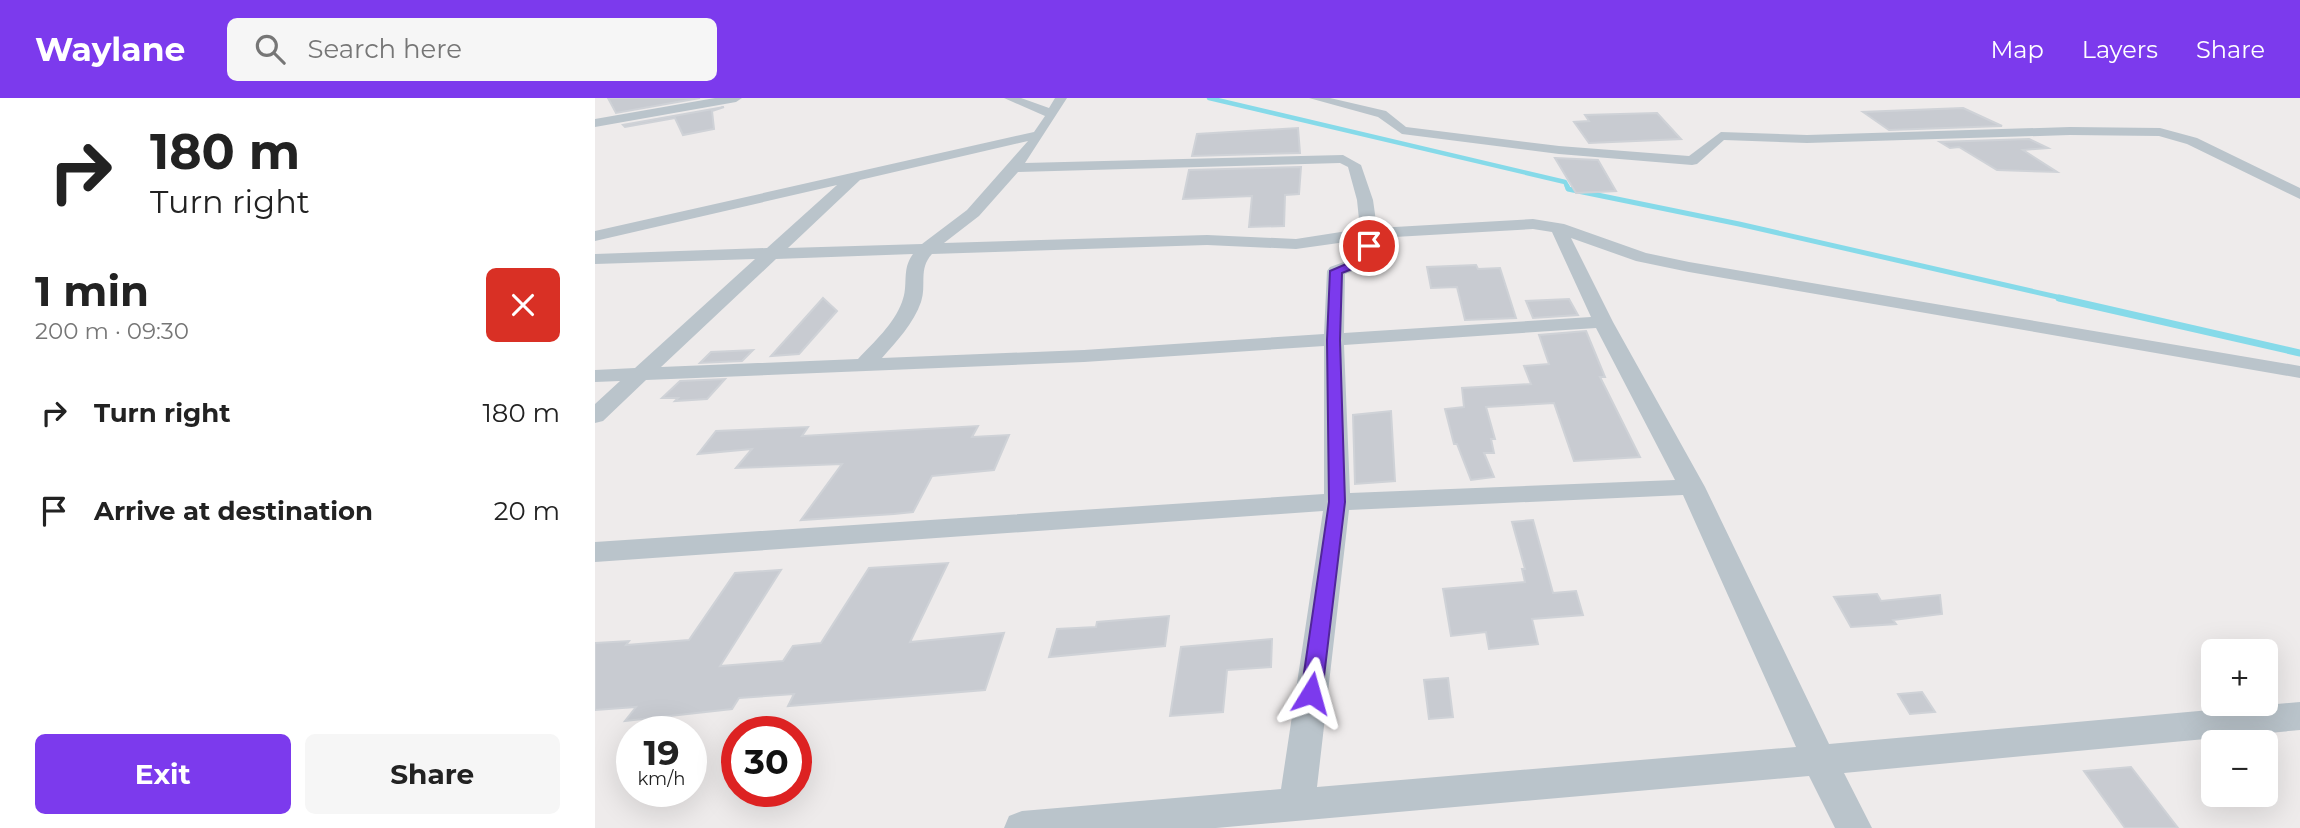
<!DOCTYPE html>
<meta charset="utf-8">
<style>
:root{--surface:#fff;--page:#f6f6f6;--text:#222;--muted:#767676;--accent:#7c3aed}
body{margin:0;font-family:Montserrat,sans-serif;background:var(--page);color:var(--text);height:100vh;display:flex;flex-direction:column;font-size:26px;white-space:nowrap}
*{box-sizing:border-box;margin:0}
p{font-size:23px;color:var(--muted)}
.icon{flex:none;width:38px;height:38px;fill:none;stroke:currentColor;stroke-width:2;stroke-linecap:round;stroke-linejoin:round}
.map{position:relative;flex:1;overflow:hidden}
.panel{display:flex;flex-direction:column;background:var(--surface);width:595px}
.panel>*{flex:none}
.top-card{background:#fff;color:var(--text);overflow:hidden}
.controls{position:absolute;left:1606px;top:541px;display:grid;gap:14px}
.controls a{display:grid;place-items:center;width:77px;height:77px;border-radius:10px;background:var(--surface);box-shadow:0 7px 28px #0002;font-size:35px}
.speed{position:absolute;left:21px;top:618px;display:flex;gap:14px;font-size:35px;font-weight:700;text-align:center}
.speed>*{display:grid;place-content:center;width:91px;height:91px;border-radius:50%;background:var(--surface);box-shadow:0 7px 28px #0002;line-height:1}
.speed small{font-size:18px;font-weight:400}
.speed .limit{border:10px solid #d22;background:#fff;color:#111}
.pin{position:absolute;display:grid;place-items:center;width:60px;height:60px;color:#fff;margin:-30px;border:4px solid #fff;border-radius:50%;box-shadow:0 2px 7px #0007}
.me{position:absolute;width:77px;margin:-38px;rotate:8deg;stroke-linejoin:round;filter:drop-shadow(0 0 5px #0008)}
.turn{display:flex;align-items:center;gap:24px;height:147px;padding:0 35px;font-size:32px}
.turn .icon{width:91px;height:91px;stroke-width:2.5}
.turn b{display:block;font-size:49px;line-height:60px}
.round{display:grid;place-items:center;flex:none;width:74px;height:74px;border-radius:10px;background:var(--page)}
.summary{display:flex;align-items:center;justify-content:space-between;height:119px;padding:0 35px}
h1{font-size:42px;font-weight:700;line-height:52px}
.action{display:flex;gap:14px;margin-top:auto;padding:14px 35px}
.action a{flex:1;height:80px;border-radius:10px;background:var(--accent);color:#fff;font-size:28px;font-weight:700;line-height:80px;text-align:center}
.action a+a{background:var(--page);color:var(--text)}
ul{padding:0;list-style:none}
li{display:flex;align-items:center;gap:21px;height:98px;padding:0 35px}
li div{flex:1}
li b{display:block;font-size:26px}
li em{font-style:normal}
header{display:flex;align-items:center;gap:42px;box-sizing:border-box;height:98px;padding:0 35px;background:var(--accent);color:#fff}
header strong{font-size:33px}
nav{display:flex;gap:38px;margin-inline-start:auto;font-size:24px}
.search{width:490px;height:63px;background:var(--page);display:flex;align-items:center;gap:18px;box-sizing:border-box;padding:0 24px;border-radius:10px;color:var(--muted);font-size:26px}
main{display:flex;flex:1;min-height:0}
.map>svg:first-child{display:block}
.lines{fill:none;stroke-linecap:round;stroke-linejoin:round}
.stream-far2{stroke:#86dae9;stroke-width:4.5}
.stream-far1{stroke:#86dae9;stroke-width:5}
.stream{stroke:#86dae9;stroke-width:7}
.building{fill:#c8cbd1;stroke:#cfd2d7;stroke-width:2}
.minor{fill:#bac4cb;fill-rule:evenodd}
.route{fill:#7c3aed;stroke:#51269a;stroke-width:2}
</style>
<header>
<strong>Waylane</strong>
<div class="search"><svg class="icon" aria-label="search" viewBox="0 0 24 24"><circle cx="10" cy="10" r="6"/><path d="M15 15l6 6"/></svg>Search here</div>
<nav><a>Map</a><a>Layers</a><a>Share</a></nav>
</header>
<main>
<section class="panel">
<div class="top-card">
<div class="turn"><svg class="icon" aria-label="right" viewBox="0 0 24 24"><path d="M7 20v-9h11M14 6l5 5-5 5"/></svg><div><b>180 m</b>Turn right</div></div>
</div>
<div class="summary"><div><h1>1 min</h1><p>200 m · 09:30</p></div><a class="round" style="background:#d93025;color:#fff"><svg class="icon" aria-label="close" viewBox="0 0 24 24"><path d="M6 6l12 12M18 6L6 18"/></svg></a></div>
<ul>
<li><svg class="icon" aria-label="right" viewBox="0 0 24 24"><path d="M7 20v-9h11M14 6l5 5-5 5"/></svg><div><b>Turn right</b></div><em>180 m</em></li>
<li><svg class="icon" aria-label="arrive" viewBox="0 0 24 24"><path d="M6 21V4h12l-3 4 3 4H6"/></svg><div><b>Arrive at destination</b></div><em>20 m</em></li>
</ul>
<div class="action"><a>Exit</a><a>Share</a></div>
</section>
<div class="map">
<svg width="1705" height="730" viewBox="0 0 1705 730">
<rect width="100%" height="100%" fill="#eeebeb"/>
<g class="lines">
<path class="stream-far2" d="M 614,0 L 970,84 L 973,90"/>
<path class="stream-far1" d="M 972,88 L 973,91 L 1144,126 L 1471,201"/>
<path class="stream" d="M 1464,200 L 1705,255"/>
</g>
<g class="building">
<path d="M 13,0 L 105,0 L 21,15 Z"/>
<path d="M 129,9 L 117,13 L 119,31 L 88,37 L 80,20 L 30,29 L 28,27 Z"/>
<path d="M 1368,10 L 1407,28 L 1294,32 L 1268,14 Z"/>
<path d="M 1062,15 L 1086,41 L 994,45 L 979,24 L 994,23 L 990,17 Z"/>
<path d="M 703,30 L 705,55 L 597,58 L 602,36 Z"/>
<path d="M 1434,41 L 1453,50 L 1428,52 L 1462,74 L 1402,72 L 1364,49 L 1355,50 L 1345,44 Z"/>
<path d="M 960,60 L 1003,62 L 1021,93 L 981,95 Z"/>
<path d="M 706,69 L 704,96 L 690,97 L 689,128 L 654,129 L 657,98 L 588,101 L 594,72 Z"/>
<path d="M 881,167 L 883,171 L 905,170 L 921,220 L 870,222 L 862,189 L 836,190 L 832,169 Z"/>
<path d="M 228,200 L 242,213 L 204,256 L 176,258 Z"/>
<path d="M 974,201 L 983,217 L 938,220 L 931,203 Z"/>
<path d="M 991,233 L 1010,279 L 1005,279 L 1045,359 L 979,363 L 959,305 L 891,309 L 900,341 L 896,341 L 899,355 L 889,355 L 899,379 L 876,382 L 862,346 L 859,346 L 850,311 L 869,309 L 867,290 L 936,286 L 929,268 L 954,266 L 944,237 Z"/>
<path d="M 158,252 L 147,263 L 105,265 L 116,254 Z"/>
<path d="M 130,281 L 112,301 L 80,303 L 83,300 L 67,300 L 85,283 Z"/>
<path d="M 796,313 L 800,383 L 760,386 L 758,317 Z"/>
<path d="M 383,328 L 377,339 L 414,337 L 399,372 L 337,378 L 318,414 L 299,416 L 206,422 L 247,366 L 141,370 L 157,351 L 103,356 L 121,333 L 213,329 L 207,338 Z"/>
<path d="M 938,422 L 958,495 L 981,493 L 988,517 L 937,521 L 943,546 L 894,551 L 891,534 L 856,538 L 848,491 L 930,484 L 927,471 L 930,471 L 917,424 Z"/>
<path d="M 353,465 L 315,544 L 409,535 L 390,592 L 193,608 L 199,596 L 144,600 L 137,611 L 30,623 L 41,609 L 0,612 L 0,545 L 34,543 L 31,547 L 94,542 L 140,475 L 186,472 L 125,568 L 188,563 L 198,548 L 226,545 L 274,470 Z"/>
<path d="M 1282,496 L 1286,503 L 1345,497 L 1347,516 L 1298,522 L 1301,526 L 1256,529 L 1239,499 Z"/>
<path d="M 574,518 L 570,548 L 454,559 L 462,531 L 501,529 L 502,524 Z"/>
<path d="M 677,541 L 676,569 L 632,572 L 628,614 L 575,618 L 586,549 Z"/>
<path d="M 853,580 L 858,619 L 834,621 L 829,582 Z"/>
<path d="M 1327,594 L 1340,614 L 1315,616 L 1303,596 Z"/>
<path d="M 1536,669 L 1583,730 L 1530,730 L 1489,673 Z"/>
</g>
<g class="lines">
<g class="minor">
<path d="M 120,0 L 147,0 L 141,4 L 0,29 L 0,21 Z"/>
<path d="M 409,0 L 426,0 L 454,10 L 460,0 L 472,0 L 430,65 L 748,57 L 766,67 L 778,102 L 782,130 L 938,121 L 969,126 L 1051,155 L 1094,164 L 1705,268 L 1705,280 L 1094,174 L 1041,163 L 976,140 L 1018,224 L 1110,389 L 1234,646 L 1705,604 L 1705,632 L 1249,675 L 1277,730 L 1240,730 L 1214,678 L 621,730 L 409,730 L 414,718 L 427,713 L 686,691 L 728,413 L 0,464 L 0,444 L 729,396 L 729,248 L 489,264 L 51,282 L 8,323 L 0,325 L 0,306 L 25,283 L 0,284 L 0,272 L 40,270 L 160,161 L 0,166 L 0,156 L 172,150 L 242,87 L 0,143 L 0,133 L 439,34 L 450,18 ZM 433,43 L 372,112 L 327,146 L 193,150 L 265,82 ZM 745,65 L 753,69 L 762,102 L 765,131 L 701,141 L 612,137 L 349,145 L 384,118 L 423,74 ZM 938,131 L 957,134 L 996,219 L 749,235 L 750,176 L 774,167 L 782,140 ZM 765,142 L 760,160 L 735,169 L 732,173 L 729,236 L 489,252 L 287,260 C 301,244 319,225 326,204 C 332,187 323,171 337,156 L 612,147 L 701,151 ZM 318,156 C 306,172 314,187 307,204 C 299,226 279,244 263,261 L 66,269 L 181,161 ZM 1001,230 L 1080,382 L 755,395 L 749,247 ZM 1088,397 L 1201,649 L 722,689 L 754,412 Z"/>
<path d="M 714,0 L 735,0 L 791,13 L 811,29 L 964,48 L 1094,58 L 1126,34 L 1212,37 L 1475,29 L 1565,30 L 1602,40 L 1705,90 L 1705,101 L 1592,46 L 1564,38 L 1475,37 L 1212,45 L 1129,42 L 1102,66 L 1097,67 L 964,56 L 807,36 L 783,19 Z"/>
</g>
</g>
<path class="route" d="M 774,145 L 780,148 L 772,165 L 747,175 L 745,242 L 750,404 L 727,595 L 724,601 L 716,604 L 709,601 L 706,595 L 734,404 L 732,242 L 735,173 L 763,161 L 770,146 Z"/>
</svg>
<div class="controls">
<a>+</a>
<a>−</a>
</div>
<div class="speed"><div>19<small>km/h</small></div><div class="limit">30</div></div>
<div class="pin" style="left:774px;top:148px;background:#d93025"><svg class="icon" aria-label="arrive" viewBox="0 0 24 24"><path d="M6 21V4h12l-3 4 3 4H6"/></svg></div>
<svg class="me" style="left:716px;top:595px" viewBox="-20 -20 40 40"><path d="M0-17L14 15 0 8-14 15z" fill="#7c3aed" stroke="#fff" stroke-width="4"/></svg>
</div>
</main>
